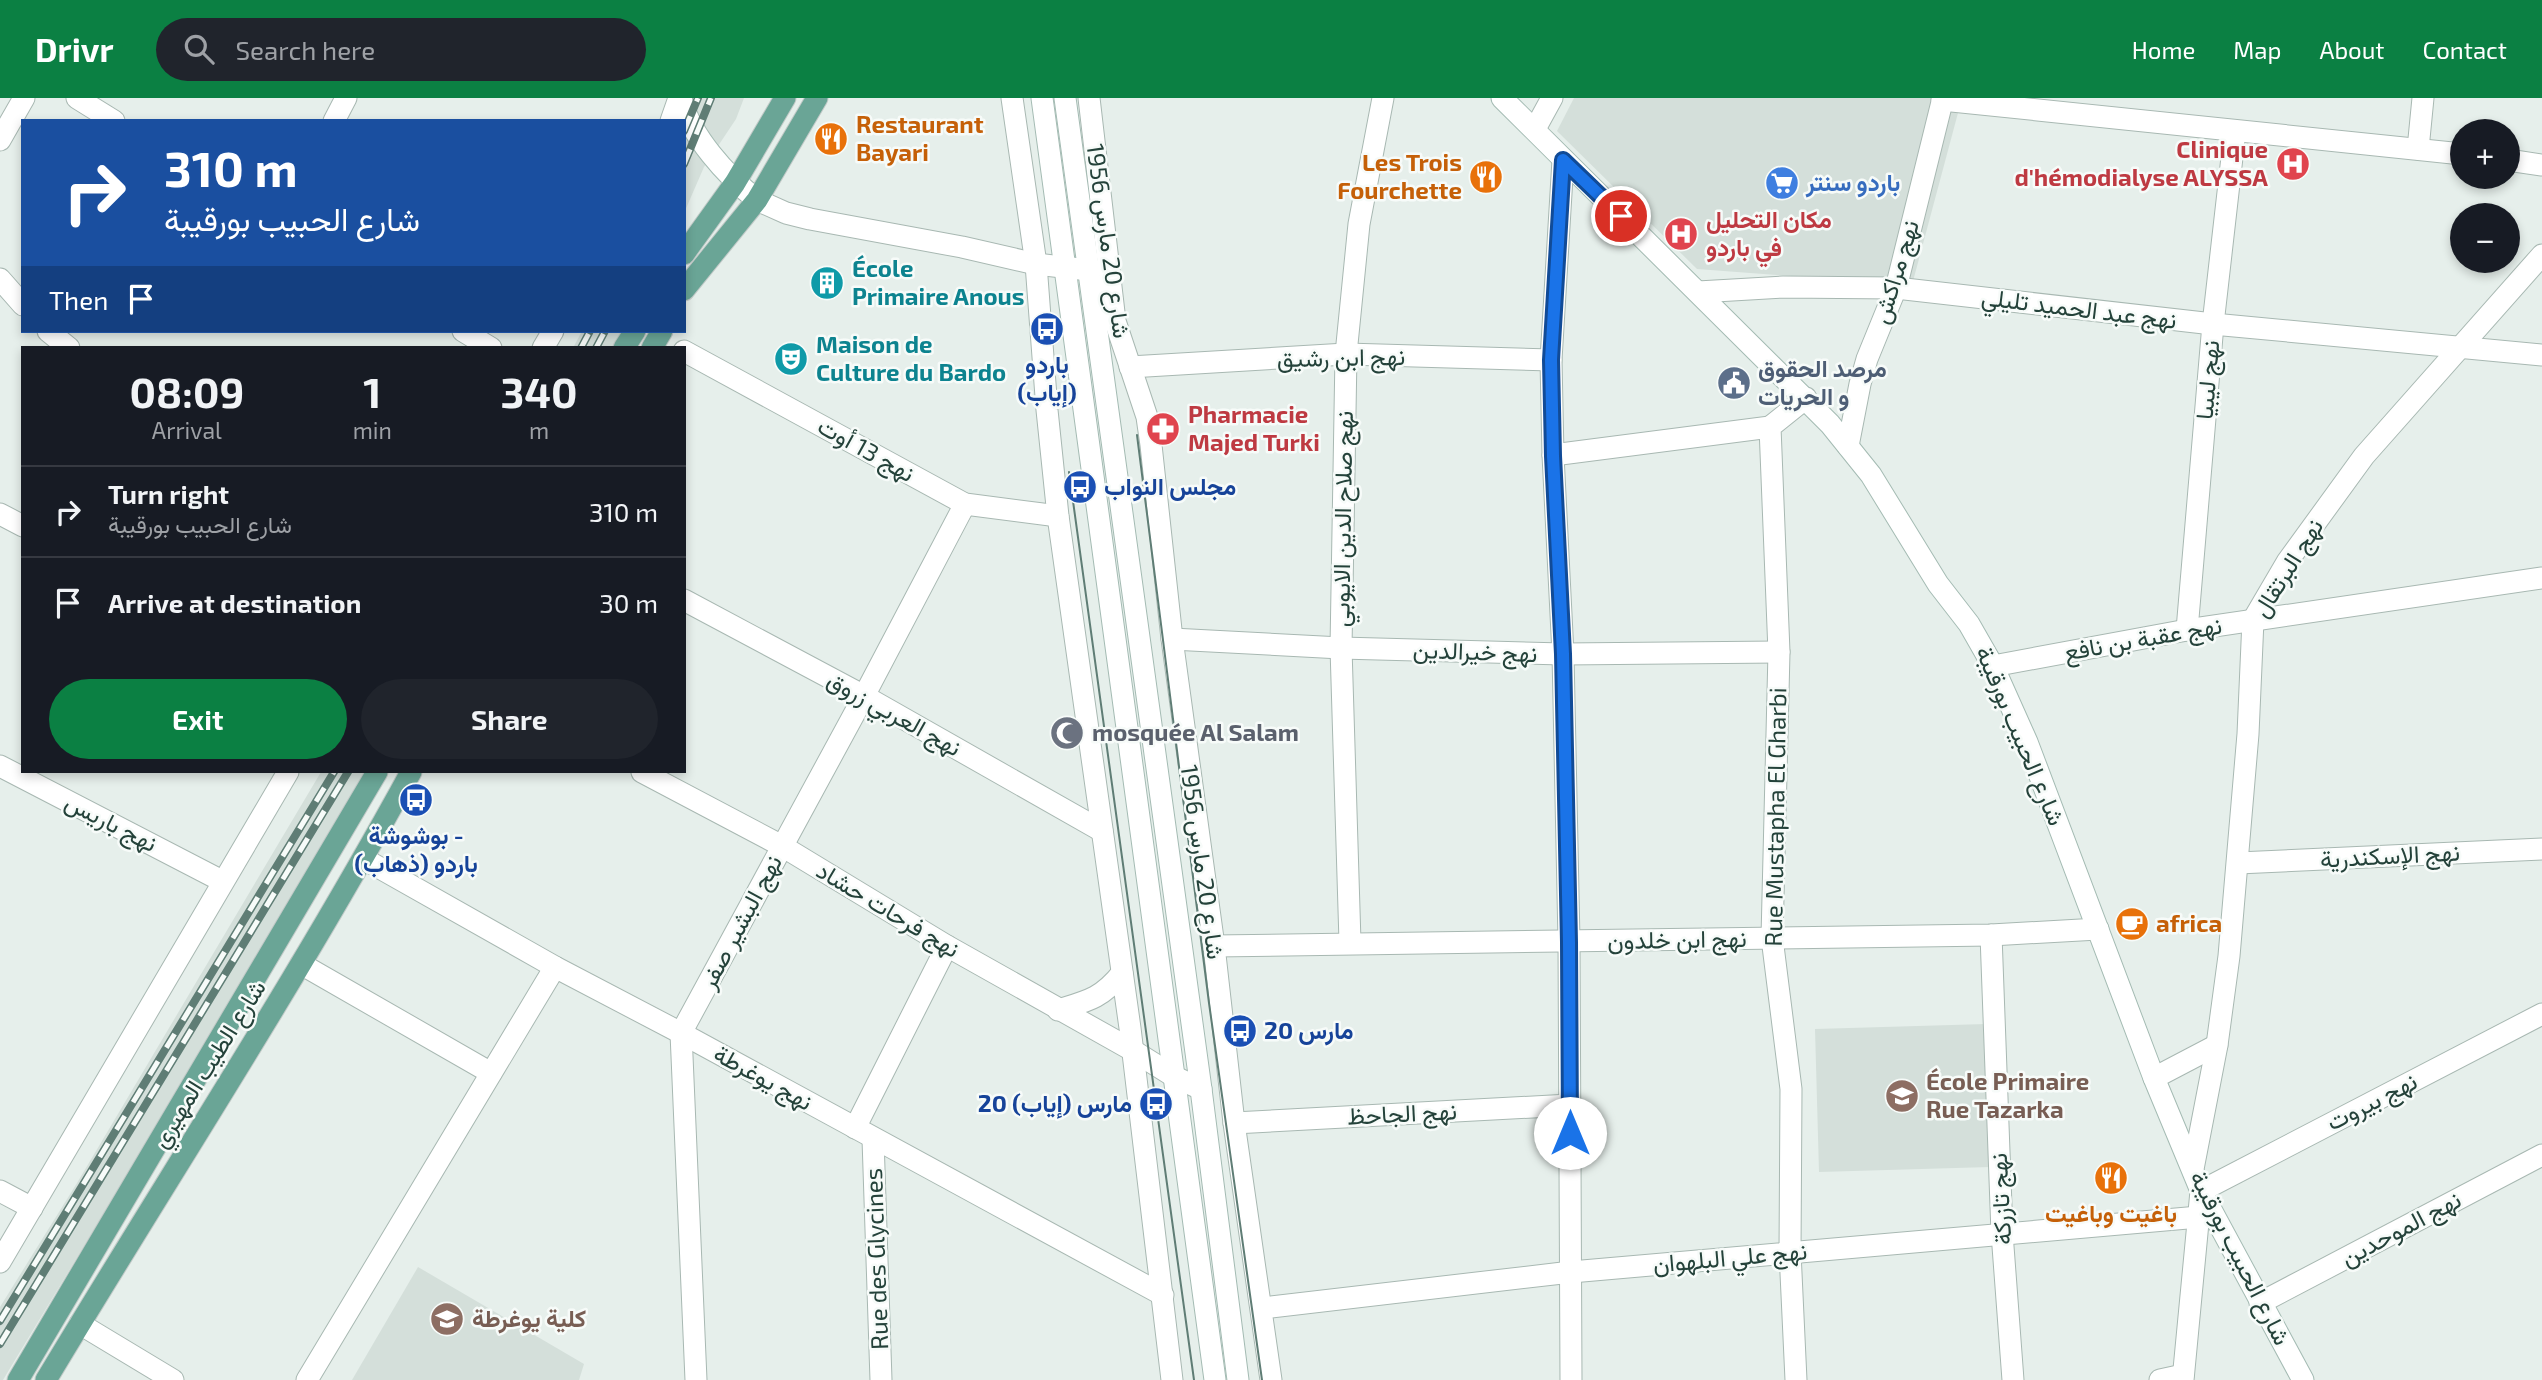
<!DOCTYPE html>
<meta charset="utf-8">
<style>
:root{--surface:#171b24;--page:#20242c;--text:#f1f3f6;--muted:#9ea1a6;--line:#363941;--accent:#0b8043}
body{margin:0;font-family:"Exo 2",Vazirmatn,sans-serif;background:var(--page);color:var(--text);height:100vh;display:flex;flex-direction:column;font-size:26px;white-space:nowrap}
*{box-sizing:border-box;margin:0}
p{font-size:23px;color:var(--muted)}
.icon{flex:none;width:38px;height:38px;fill:none;stroke:currentColor;stroke-width:2;stroke-linecap:round;stroke-linejoin:round}
.map{position:relative;flex:1;overflow:hidden}
.sheet{position:absolute;left:21px;top:248px;width:665px;height:427px;display:flex;flex-direction:column;background:var(--surface);border-radius:0px;box-shadow:0 4px 10px #0003}
.sheet>*{flex:none}
.guide{position:absolute;left:21px;top:21px;width:665px;height:214px;border-radius:0px;box-shadow:0 4px 10px #0003;background:#1a4fa0;color:#fff;overflow:hidden}
.fabs{position:absolute;left:2450px;top:21px;display:grid;gap:14px}
.fabs a{display:grid;place-items:center;width:70px;height:70px;border-radius:50%;background:var(--surface);box-shadow:0 4px 10px #0003;font-size:35px}
.pin{position:absolute;display:grid;place-items:center;width:60px;height:60px;color:#fff;margin:-30px;border:4px solid #fff;border-radius:50%;box-shadow:0 2px 7px #0007}
.me{position:absolute;width:77px;margin:-38px;rotate:0deg;stroke-linejoin:round;filter:drop-shadow(0 0 5px #0008)}
.turn{display:flex;align-items:center;gap:24px;height:147px;padding:0 28px;font-size:32px}
.turn .icon{width:91px;height:91px;stroke-width:2.5}
.turn b{display:block;font-size:49px;line-height:60px}
.then{display:flex;align-items:center;height:66px;padding:0 28px;background:#0003;gap:14px;font-size:26px}
.eta{display:flex;justify-content:space-evenly;align-items:center;height:119px;text-align:center}
.eta b{font-size:42px;font-weight:700;line-height:49px}
.button{display:flex;gap:14px;margin-top:auto;padding:14px 28px}
.button a{flex:1;height:80px;border-radius:42px;background:var(--accent);color:#fff;font-size:28px;font-weight:700;line-height:80px;text-align:center}
.button a+a{background:var(--page);color:var(--text)}
ul{padding:0;list-style:none}
li{display:flex;align-items:center;gap:21px;height:91px;padding:0 28px;border-top:2px solid var(--line)}
li div{flex:1}
li b{display:block;font-size:26px}
li em{font-style:normal}
header{display:flex;align-items:center;gap:42px;box-sizing:border-box;height:98px;padding:0 35px;background:var(--accent);color:#fff}
header strong{font-size:33px}
nav{display:flex;gap:38px;margin-inline-start:auto;font-size:24px}
.search{width:490px;height:63px;background:var(--page);display:flex;align-items:center;gap:18px;box-sizing:border-box;padding:0 24px;border-radius:38px;color:var(--muted);font-size:26px}
.map>svg:first-child{display:block}
.built{fill:#d4dfda}
.lines{fill:none;stroke-linecap:round;stroke-linejoin:round}
.street-casing{stroke:#a8b8b2;stroke-width:23}
.secondary-casing{stroke:#a4bbb3;stroke-width:23}
.primary-casing{stroke:#c2cac8;stroke-width:23}
.street{stroke:#fff;stroke-width:21}
.secondary{stroke:#fff;stroke-width:21}
.primary{stroke:#6aa596;stroke-width:21}
.tram{stroke:#5f7d75;stroke-width:2}
.rail-casing{stroke:#5f7d75;stroke-width:8}
.rail{stroke:#f7fbf9;stroke-width:5;stroke-dasharray:16;stroke-linecap:butt}
.route-casing{stroke:#114b97;stroke-width:18}
.route{stroke:#1a73e8;stroke-width:12}
.labels{text-anchor:middle;stroke-width:5;stroke-linejoin:round;paint-order:stroke}
.food-label{font-size:24px;font-weight:bold;fill:#c56008;stroke:#f7fbf9;text-anchor:start}
.health-label{font-size:24px;font-weight:bold;fill:#be3a42;stroke:#f7fbf9;text-anchor:start}
.shop-label{font-size:24px;font-weight:bold;fill:#366cbe;stroke:#f7fbf9;text-anchor:start}
.street-label{font-size:24px;fill:#24423a;stroke:#f7fbf9}
.culture-label{font-size:24px;font-weight:bold;fill:#0d838f;stroke:#f7fbf9;text-anchor:start}
.transit-label{font-size:24px;font-weight:bold;fill:#164399;stroke:#f7fbf9}
.service-label{font-size:24px;font-weight:bold;fill:#4e5e75;stroke:#f7fbf9;text-anchor:start}
.worship-label{font-size:24px;font-weight:bold;fill:#5b616d;stroke:#f7fbf9;text-anchor:start}
.education-label{font-size:24px;font-weight:bold;fill:#785e54;stroke:#f7fbf9;text-anchor:start}
</style>
<header>
<strong>Drivr</strong>
<div class="search"><svg class="icon" aria-label="search" viewBox="0 0 24 24"><circle cx="10" cy="10" r="6"/><path d="M15 15l6 6"/></svg>Search here</div>
<nav><a>Home</a><a>Map</a><a>About</a><a>Contact</a></nav>
</header>
<div class="map">
<svg width="2542" height="1282" viewBox="0 0 2542 1282">
<rect width="100%" height="100%" fill="#e6efeb"/>
<g class="built">
<path d="M 691,0 L 744,0 L 736,21 L 704,69 L 684,115 L 684,23 Z"/>
<path d="M 1574,0 L 1962,0 L 1912,187 L 1697,171 L 1557,33 Z"/>
<path d="M 582,233 L 628,233 L 619,250 L 573,250 Z"/>
<path d="M 321,674 L 370,674 L 3,1282 L 0,1282 L 0,1209 L 77,1085 Z"/>
<path d="M 1986,926 L 1990,1069 L 1819,1074 L 1815,931 Z"/>
<path d="M 418,1169 L 584,1266 L 579,1282 L 352,1282 Z"/>
</g>
<g class="lines">
<g class="street-casing">
<g id="street">
<path d="M 77,0 L 114,23"/>
<path d="M 1012,0 L 1036,166 L 1047,312 L 1058,418 L 1130,930 L 1172,1282"/>
<path d="M 1089,0 L 1115,223 L 1147,319 L 1151,347 L 1172,541 L 1214,848 L 1234,1025 L 1271,1282"/>
<path d="M 1942,2 L 2462,56"/>
<path d="M 334,23 L 346,0"/>
<path d="M 671,23 L 679,0"/>
<path d="M 1535,31 L 1552,0"/>
<path d="M 0,42 L 24,0"/>
<path d="M 2418,51 L 2423,0"/>
<path d="M 1563,62 L 1551,262 L 1553,357 L 1563,556 L 1569,843 L 1571,1282"/>
<path d="M 2508,62 L 2542,67"/>
<path d="M 757,102 L 786,115 L 810,121 L 962,149 L 1036,166 L 1089,172"/>
<path d="M 0,181 L 23,207"/>
<path d="M 1698,194 L 1783,189 L 1896,190 L 2213,226 L 2542,257"/>
<path d="M 48,233 L 69,250"/>
<path d="M 463,233 L 491,250"/>
<path d="M 543,250 L 553,233"/>
<path d="M 684,253 L 965,406 L 1058,418"/>
<path d="M 1130,269 L 1346,256 L 1551,262"/>
<path d="M 1848,348 L 1860,286 L 1867,261 L 1896,190 L 1943,0"/>
<path d="M 1553,357 L 1770,329"/>
<path d="M 0,416 L 23,428"/>
<path d="M 684,502 L 864,598 L 1102,733"/>
<path d="M 2187,532 L 2213,226 L 2235,33"/>
<path d="M 1172,541 L 1341,550 L 1563,556 L 1779,554"/>
<path d="M 1993,568 L 2187,532 L 2542,480"/>
<path d="M 0,668 L 222,783"/>
<path d="M 642,674 L 782,748 L 947,848 L 1132,952 L 1175,979 L 1201,991"/>
<path d="M 364,761 L 555,869 L 681,935 L 1163,1197"/>
<path d="M 2238,765 L 2542,751"/>
<path d="M 1991,837 L 2002,1135 L 2013,1282"/>
<path d="M 1350,844 L 1341,550 L 1346,256 L 1359,126 L 1383,0"/>
<path d="M 1214,848 L 1991,837 L 2098,831"/>
<path d="M 301,866 L 491,975"/>
<path d="M 1058,912 C 1088,903 1102,900 1122,875"/>
<path d="M 2154,980 L 2217,947"/>
<path d="M 1234,1025 L 1570,1007"/>
<path d="M 855,1030 L 947,848"/>
<path d="M 873,1041 L 881,1282"/>
<path d="M 2193,1071 L 2217,947 L 2229,858 L 2248,636 L 2253,522 L 2287,464 L 2364,358 L 2542,157"/>
<path d="M 0,1093 L 32,1110"/>
<path d="M 0,1164 L 288,674"/>
<path d="M 2260,1205 L 2542,1057"/>
<path d="M 1262,1210 L 1571,1174 L 2199,1119"/>
<path d="M 80,1226 L 173,1282"/>
<path d="M 307,1282 L 555,869"/>
<path d="M 696,1282 L 681,935 L 864,598 L 965,406"/>
<path d="M 1796,1282 L 1790,1154 L 1791,991 L 1772,840 L 1779,554 L 1770,329 L 1806,300"/>
<path d="M 2160,1282 L 2183,1277"/>
<path d="M 2183,1282 L 2201,1093 L 2542,916"/>
</g>
</g>
<g class="secondary-casing">
<g id="secondary">
<path d="M 681,0 C 690,38 727,78 757,102"/>
<path d="M 1042,0 L 1215,1282"/>
<path d="M 1065,0 L 1201,991 L 1238,1282"/>
<path d="M 1502,0 L 1830,326 L 1871,377 L 1938,486 L 1969,526 L 1993,568 L 2027,644 L 2154,980 L 2201,1093 L 2303,1282"/>
</g>
</g>
<g class="primary-casing">
<g id="primary">
<path d="M 684,156 L 735,85 L 785,0"/>
<path d="M 684,192 L 757,102 L 817,0"/>
<path d="M 624,250 L 635,233"/>
<path d="M 652,250 L 662,233"/>
<path d="M 18,1282 L 377,674"/>
<path d="M 46,1282 C 168,1079 298,881 411,674"/>
</g>
</g>
<use href="#street" class="street"/>
<use href="#secondary" class="secondary"/>
<use href="#primary" class="primary"/>
<g class="tram">
<path d="M 1137,337 L 1209,905 L 1262,1282"/>
<path d="M 1069,374 L 1194,1282"/>
</g>
<g class="rail-casing">
<g id="rail">
<path d="M 684,33 L 698,0"/>
<path d="M 684,66 L 711,0"/>
<path d="M 581,250 L 590,233"/>
<path d="M 596,250 L 605,233"/>
<path d="M 0,1223 L 334,674"/>
<path d="M 0,1246 L 348,674"/>
</g>
</g>
<use href="#rail" class="rail"/>
</g>
<g class="lines">
<g class="route-casing">
<path id="route" d="M 1570,1035 L 1569,844 L 1563,556 L 1553,358 L 1551,262 L 1563,62 L 1621,118"/>
</g>
<use href="#route" class="route"/>
</g>
<defs>
<g id="restaurant-disc" transform="scale(1.75)"><circle r="9.5" fill="#e8710a" stroke="#f7fbf9"/><path d="M-5-6h1v4h1v-4h1v4h1v-4h1v5L-1.5 .5V6h-2V.5L-5-1ZM5-6V6H3V1.5H1.5Q1.5-4 5-6Z" fill="#fff"/></g>
<g id="hospital-disc" transform="scale(1.75)"><circle r="9.5" fill="#e0444e" stroke="#f7fbf9"/><path d="M-5-5h3v3.5h4V-5h3V5h-3V1.5h-4V5h-3Z" fill="#fff"/></g>
<g id="supermarket-disc" transform="scale(1.75)"><circle r="9.5" fill="#3f7fe0" stroke="#f7fbf9"/><path d="M-6-5.5h2.5l.6 2H6L4.5 2H-2.5L-4.4-4H-6ZM-1.5 3.2a1.3 1.3 0 1 0 .1 0ZM3 3.2a1.3 1.3 0 1 0 .1 0Z" fill="#fff"/></g>
<g id="building-disc" transform="scale(1.75)"><circle r="9.5" fill="#0f9aa8" stroke="#f7fbf9"/><path d="M-4-6H4V6H1V3H-1V6H-4ZM-2.5-4.3h1.7v1.8h-1.7ZM.8-4.3h1.7v1.8H.8ZM-2.5-1h1.7V.8h-1.7ZM.8-1h1.7V.8H.8Z" fill="#fff"/></g>
<g id="bus-disc" transform="scale(1.75)"><circle r="9.5" fill="#1a4fb4" stroke="#f7fbf9"/><path d="M-5-6H5V4H4V6H2V4H-2V6H-4V4H-5ZM-3.5-4V0h7V-4ZM-3.5 1.2v1.5H-2V1.2ZM2 1.2v1.5H3.5V1.2Z" fill="#fff"/></g>
<g id="theatre-disc" transform="scale(1.75)"><circle r="9.5" fill="#0f9aa8" stroke="#f7fbf9"/><path d="M-5-5.5Q0-4 5-5.5V0Q5 5 0 6Q-5 5-5 0ZM-3.3-2.5H-1v1.5H-3.3ZM1-2.5H3.3v1.5H1ZM-2.8 1Q0 5.5 2.8 1Z" fill="#fff"/></g>
<g id="civic-disc" transform="scale(1.75)"><circle r="9.5" fill="#5c6f8a" stroke="#f7fbf9"/><path d="M-.6-6.5H3V-4.5H.6V-3L4-1V1h2V6H-6V1h2V-1L-.6-3ZM-1.2 2.5V6h2.4V2.5Z" fill="#fff"/></g>
<g id="pharmacy-disc" transform="scale(1.75)"><circle r="9.5" fill="#e0444e" stroke="#f7fbf9"/><path d="M-2-6h4v4h4v4h-4v4h-4v-4h-4v-4h4Z" fill="#fff"/></g>
<g id="mosque-disc" transform="scale(1.75)"><circle r="9.5" fill="#6b7280" stroke="#f7fbf9"/><path d="M3.5-4.9A6 6 0 1 0 3.5 4.9A5 5 0 1 1 3.5-4.9Z" fill="#fff"/></g>
<g id="cafe-disc" transform="scale(1.75)"><circle r="9.5" fill="#e8710a" stroke="#f7fbf9"/><path d="M-5.5-4.5H6V0H3Q3 3.5 0 3.5H-2.5Q-5.5 3.5-5.5 0ZM3-3.2v2h1.7v-2ZM-6 4.5H4V6H-6Z" fill="#fff"/></g>
<g id="school-disc" transform="scale(1.75)"><circle r="9.5" fill="#8d6e63" stroke="#f7fbf9"/><path d="M0-5L7-2L0 1L-7-2ZM-4 1L0 2.5L4 1V4Q0 6-4 4Z" fill="#fff"/></g>
</defs>
<g fill-rule="evenodd">
<use href="#restaurant-disc" x="831" y="41"/>
<use href="#hospital-disc" x="2293" y="66"/>
<use href="#restaurant-disc" x="1486" y="79"/>
<use href="#supermarket-disc" x="1782" y="85"/>
<use href="#hospital-disc" x="1681" y="136"/>
<use href="#building-disc" x="827" y="185"/>
<use href="#bus-disc" x="1047" y="231"/>
<use href="#theatre-disc" x="791" y="261"/>
<use href="#civic-disc" x="1734" y="285"/>
<use href="#pharmacy-disc" x="1163" y="331"/>
<use href="#bus-disc" x="1080" y="389"/>
<use href="#mosque-disc" x="1067" y="635"/>
<use href="#bus-disc" x="416" y="702"/>
<use href="#cafe-disc" x="2132" y="826"/>
<use href="#bus-disc" x="1240" y="933"/>
<use href="#school-disc" x="1902" y="998"/>
<use href="#bus-disc" x="1156" y="1006"/>
<use href="#restaurant-disc" x="2111" y="1080"/>
<use href="#school-disc" x="447" y="1221"/>
</g>
<g class="labels">
<g class="food-label">
<text x="856" y="35">Restaurant<tspan x="856" dy="28">Bayari</tspan></text>
<text x="1462" y="73" text-anchor="end">Les Trois<tspan x="1462" dy="28">Fourchette</tspan></text>
<text x="2156" y="834">africa</text>
<text x="2111" y="1124" text-anchor="middle">باغيت وباغيت</text>
</g>
<g class="health-label">
<text x="2268" y="60" text-anchor="end">Clinique<tspan x="2268" dy="28">d'hémodialyse ALYSSA</tspan></text>
<text x="1706" y="130">مكان التحليل<tspan x="1706" dy="28">في باردو</tspan></text>
<text x="1188" y="325">Pharmacie<tspan x="1188" dy="28">Majed Turki</tspan></text>
</g>
<g class="shop-label">
<text x="1806" y="93">باردو سنتر</text>
</g>
<g class="street-label">
<text transform="translate(1108 143) rotate(82)" y="8">شارع 20 مارس 1956</text>
<text transform="translate(1896 174) rotate(-73)" y="8">نهج مراكش</text>
<text transform="translate(2079 211) rotate(7)" y="8">نهج عبد الحميد تليلي</text>
<text transform="translate(1341 260) rotate(-1)" y="8">نهج ابن رشيق</text>
<text transform="translate(2208 282) rotate(-85)" y="8">نهج ليبيا</text>
<text transform="translate(866 352) rotate(29)" y="8">نهج 13 أوت</text>
<text transform="translate(1343 421) rotate(-89)" y="8">نهج صلاح الدين الايوبي</text>
<text transform="translate(2288 470) rotate(-58)" y="8">نهج البرتقال</text>
<text transform="translate(2143 541) rotate(-10)" y="8">نهج عقبة بن نافع</text>
<text transform="translate(1475 554) rotate(2)" y="8">نهج خيرالدين</text>
<text transform="translate(894 616) rotate(29)" y="8">نهج العربي زروق</text>
<text transform="translate(2020 638) rotate(67)" y="8">شارع الحبيب بورقيبة</text>
<text transform="translate(1776 719) rotate(-89)" y="8">Rue Mustapha El Gharbi</text>
<text transform="translate(111 725) rotate(27)" y="8">نهج باريس</text>
<text transform="translate(2390 758) rotate(-3)" y="8">نهج الإسكندرية</text>
<text transform="translate(1202 764) rotate(82)" y="8">شارع 20 مارس 1956</text>
<text transform="translate(888 812) rotate(31)" y="8">نهج فرحات حشاد</text>
<text transform="translate(741 824) rotate(-62)" y="8">نهج البشير صفر</text>
<text transform="translate(1677 842) rotate(-1)" y="8">نهج ابن خلدون</text>
<text transform="translate(209 966) rotate(-58)" y="8">شارع الطيب المهيري</text>
<text transform="translate(763 980) rotate(29)" y="8">نهج يوغرطة</text>
<text transform="translate(2372 1004) rotate(-27)" y="8">نهج بيروت</text>
<text transform="translate(1402 1016) rotate(-3)" y="8">نهج الجاحظ</text>
<text transform="translate(2001 1101) rotate(-93)" y="8">نهج تازركة</text>
<text transform="translate(2401 1131) rotate(-28)" y="8">نهج الموحدين</text>
<text transform="translate(1730 1160) rotate(-5)" y="8">نهج علي البلهوان</text>
<text transform="translate(2240 1160) rotate(63)" y="8">شارع الحبيب بورقيبة</text>
<text transform="translate(877 1161) rotate(-92)" y="8">Rue des Glycines</text>
</g>
<g class="culture-label">
<text x="852" y="179">École<tspan x="852" dy="28">Primaire Anous</tspan></text>
<text x="816" y="255">Maison de<tspan x="816" dy="28">Culture du Bardo</tspan></text>
</g>
<g class="transit-label">
<text x="1047" y="275">باردو<tspan x="1047" dy="28">(إياب)</tspan></text>
<text x="1104" y="397" text-anchor="start">مجلس النواب</text>
<text x="416" y="746">بوشوشة -<tspan x="416" dy="28">باردو (ذهاب)</tspan></text>
<text x="1264" y="941" text-anchor="start">20 مارس</text>
<text x="1132" y="1014" text-anchor="end">20 مارس (إياب)</text>
</g>
<g class="service-label">
<text x="1758" y="279">مرصد الحقوق<tspan x="1758" dy="28">و الحريات</tspan></text>
</g>
<g class="worship-label">
<text x="1092" y="643">mosquée Al Salam</text>
</g>
<g class="education-label">
<text x="1926" y="992">École Primaire<tspan x="1926" dy="28">Rue Tazarka</tspan></text>
<text x="472" y="1229">كلية يوغرطة</text>
</g>
</g>
</svg>
<div class="fabs">
<a>+</a>
<a>−</a>
</div>
<div class="pin" style="left:1621px;top:118px;background:#d93025"><svg class="icon" aria-label="arrive" viewBox="0 0 24 24"><path d="M6 21V4h12l-3 4 3 4H6"/></svg></div>
<svg class="me" style="left:1570px;top:1035px" viewBox="-20 -20 40 40"><circle r="19" fill="#fff"/><path d="M0-13L10 11 0 6-10 11z" fill="#1a73e8"/></svg>
<div class="guide">
<div class="turn"><svg class="icon" aria-label="right" viewBox="0 0 24 24"><path d="M7 20v-9h11M14 6l5 5-5 5"/></svg><div><b>310 m</b>شارع الحبيب بورقيبة</div></div>
<div class="then">Then<svg class="icon" aria-label="arrive" viewBox="0 0 24 24"><path d="M6 21V4h12l-3 4 3 4H6"/></svg></div>
</div>
<section class="sheet">
<div class="eta">
<div><b>08:09</b><p>Arrival</p></div>
<div><b>1</b><p>min</p></div>
<div><b>340</b><p>m</p></div>
</div>
<ul>
<li><svg class="icon" aria-label="right" viewBox="0 0 24 24"><path d="M7 20v-9h11M14 6l5 5-5 5"/></svg><div><b>Turn right</b><p>شارع الحبيب بورقيبة</p></div><em>310 m</em></li>
<li><svg class="icon" aria-label="arrive" viewBox="0 0 24 24"><path d="M6 21V4h12l-3 4 3 4H6"/></svg><div><b>Arrive at destination</b></div><em>30 m</em></li>
</ul>
<div class="button"><a>Exit</a><a>Share</a></div>
</section>
</div>
